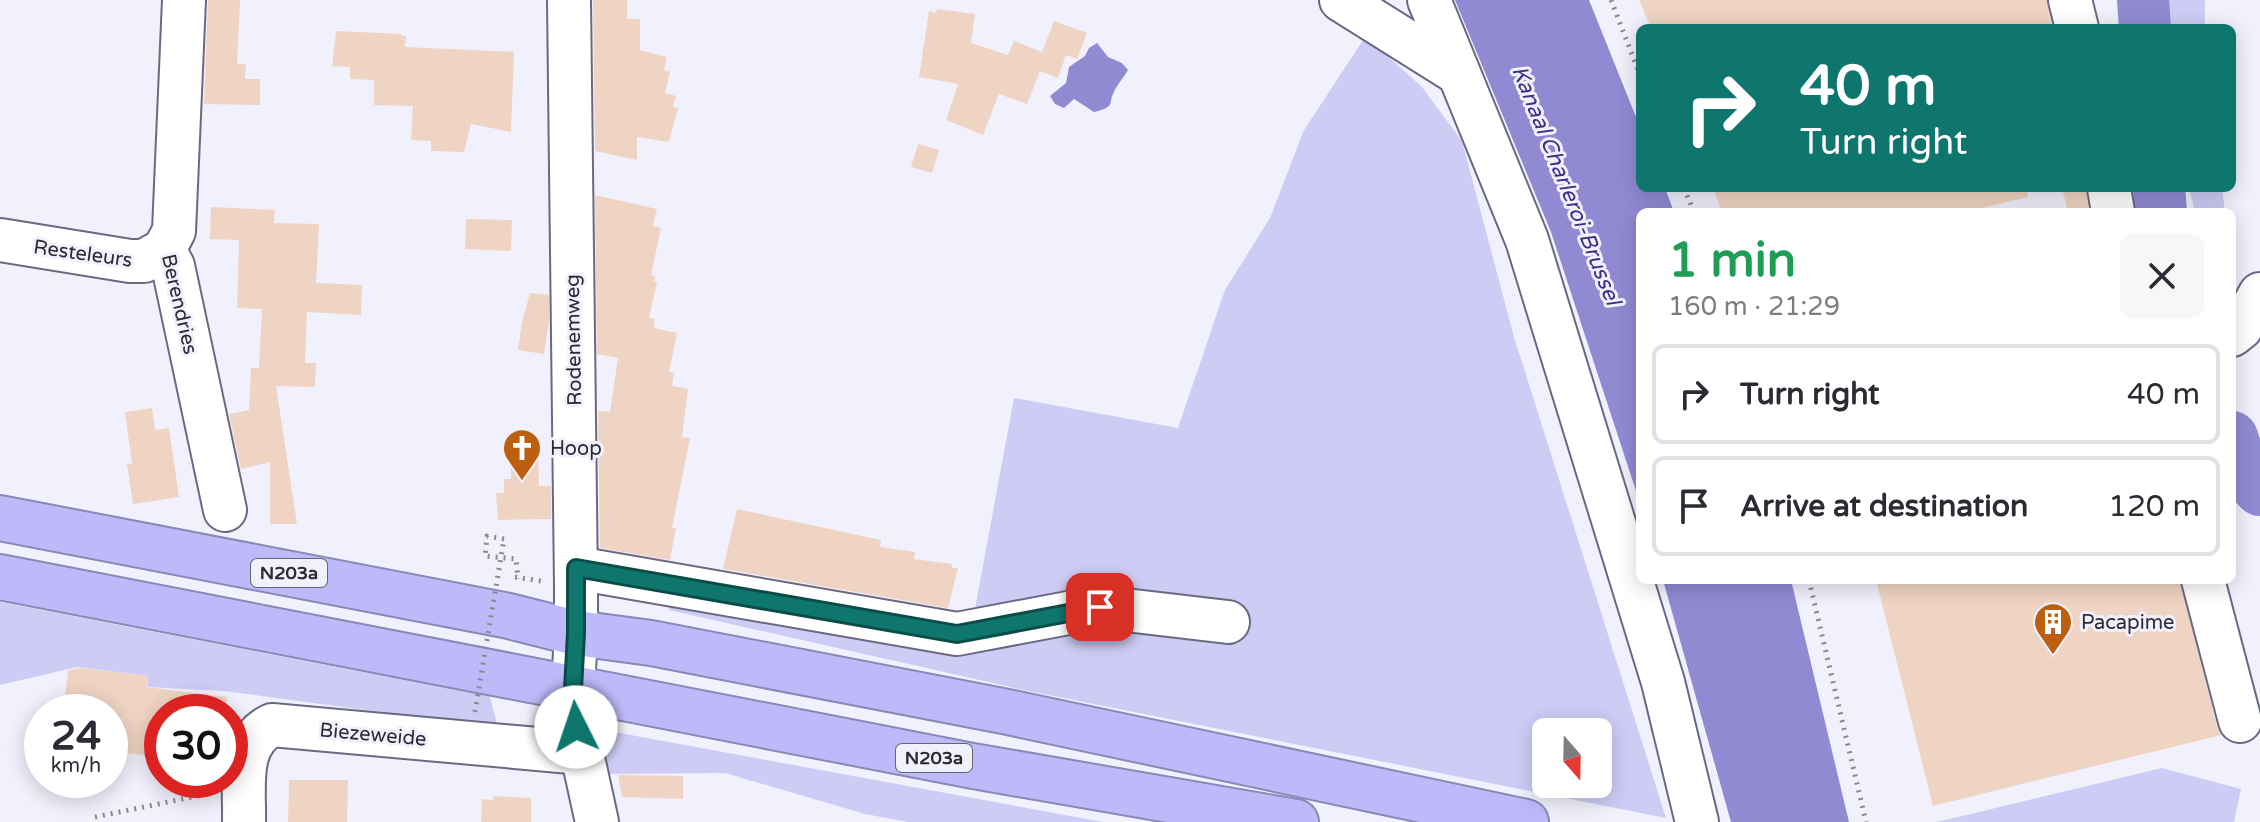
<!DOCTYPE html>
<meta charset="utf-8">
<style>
:root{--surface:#fff;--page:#f7f7f7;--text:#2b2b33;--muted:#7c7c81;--line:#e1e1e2}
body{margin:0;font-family:"Varela Round",sans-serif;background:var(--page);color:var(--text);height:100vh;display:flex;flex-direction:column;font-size:30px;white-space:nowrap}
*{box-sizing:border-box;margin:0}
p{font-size:26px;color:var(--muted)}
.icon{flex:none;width:44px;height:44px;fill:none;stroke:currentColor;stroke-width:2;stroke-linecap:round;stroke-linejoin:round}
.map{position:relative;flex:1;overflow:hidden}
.details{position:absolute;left:1636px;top:208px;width:600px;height:376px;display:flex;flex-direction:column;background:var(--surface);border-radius:12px;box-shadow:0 4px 20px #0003}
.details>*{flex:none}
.guide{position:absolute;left:1636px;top:24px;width:600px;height:168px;border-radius:12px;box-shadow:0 4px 20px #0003;background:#0f766e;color:#fff;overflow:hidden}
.needle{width:52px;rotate:160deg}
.controls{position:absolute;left:1532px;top:718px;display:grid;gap:16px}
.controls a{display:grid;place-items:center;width:80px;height:80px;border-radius:12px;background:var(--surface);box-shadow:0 4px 20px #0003;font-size:40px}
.speed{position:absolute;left:24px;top:694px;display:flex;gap:16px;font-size:40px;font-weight:700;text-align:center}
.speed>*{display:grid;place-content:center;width:104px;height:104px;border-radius:50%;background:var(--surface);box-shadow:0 4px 20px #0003;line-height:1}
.speed small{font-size:20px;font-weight:400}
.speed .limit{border:12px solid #d22;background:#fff;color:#111}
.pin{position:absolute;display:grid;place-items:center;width:68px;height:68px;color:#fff;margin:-34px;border-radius:16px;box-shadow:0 4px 12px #0006}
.me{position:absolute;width:88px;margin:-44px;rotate:356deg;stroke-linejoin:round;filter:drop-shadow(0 0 6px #0008)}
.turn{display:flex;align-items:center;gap:28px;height:168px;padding:0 32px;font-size:36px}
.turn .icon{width:104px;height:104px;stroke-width:2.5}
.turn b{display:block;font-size:56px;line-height:68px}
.round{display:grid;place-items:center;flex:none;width:84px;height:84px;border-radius:12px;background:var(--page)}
.headline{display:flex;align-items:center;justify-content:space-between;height:136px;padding:0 32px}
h1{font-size:48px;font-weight:700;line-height:60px;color:#1e9e55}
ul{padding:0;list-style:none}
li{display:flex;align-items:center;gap:24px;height:100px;margin:0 16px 12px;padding:0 16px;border:4px solid var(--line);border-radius:12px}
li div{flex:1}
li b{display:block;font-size:30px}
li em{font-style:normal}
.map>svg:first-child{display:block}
.green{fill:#ceccf5;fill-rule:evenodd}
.water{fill:#918ad3}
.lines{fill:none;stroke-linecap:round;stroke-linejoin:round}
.river{stroke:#918ad3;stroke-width:52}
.building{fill:#f0d4c3}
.minor-casing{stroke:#6a6982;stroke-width:46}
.highway-casing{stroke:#8b88b5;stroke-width:48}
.path{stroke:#898994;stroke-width:5;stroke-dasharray:2 6;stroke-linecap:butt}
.minor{stroke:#fff;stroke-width:42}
.highway{stroke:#bebafa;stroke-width:44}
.path-bridge{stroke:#898994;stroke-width:5;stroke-dasharray:2 6;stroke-linecap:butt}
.route-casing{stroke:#0a4d48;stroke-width:20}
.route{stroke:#0f766e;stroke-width:14}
.labels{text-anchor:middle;stroke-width:6;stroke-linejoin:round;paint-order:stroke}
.shield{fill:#f1f1fd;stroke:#666671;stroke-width:2}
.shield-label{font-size:18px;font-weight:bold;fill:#2b2a35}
.street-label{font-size:20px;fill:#2b2a35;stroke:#f1f1fd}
.poi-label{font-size:20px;fill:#2b2a35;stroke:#f1f1fd;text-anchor:start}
.water-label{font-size:22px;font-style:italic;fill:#402e84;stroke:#f1f1fd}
</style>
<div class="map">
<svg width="2260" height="822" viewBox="0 0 2260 822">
<rect width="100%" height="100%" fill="#f1f1fd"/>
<g class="green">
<path d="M 2147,0 L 2205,0 L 2205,28 L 2152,28 Z"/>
<path d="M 1371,28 L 1370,40 L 1422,87 L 1462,141 L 1514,337 L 1666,818 L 1023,690 L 669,610 L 664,595 L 967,652 L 1014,398 L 1178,428 L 1225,290 L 1270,218 L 1304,130 ZM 1546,732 L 1598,732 L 1598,784 L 1546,784 Z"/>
<path d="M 2189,188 L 2222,188 L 2225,212 L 2195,212 Z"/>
<path d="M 0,602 L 357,671 L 489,693 L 498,728 L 224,691 L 147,687 L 148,676 L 77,667 L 0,685 Z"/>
<path d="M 609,731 L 1103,822 L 908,822 L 865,814 L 725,773 L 606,774 L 600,772 Z"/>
<path d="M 2162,768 L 2241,789 L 2234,822 L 1937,822 Z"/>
</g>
<g class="water">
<path d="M 1455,0 L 1589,0 L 1640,127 L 1640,188 L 1665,188 L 1674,212 L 1640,212 L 1640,503 L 1551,232 Z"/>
<path d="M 1097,43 L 1108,57 L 1122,63 L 1128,70 C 1124,77 1119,82 1116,88 C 1106,104 1118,106 1094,112 L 1074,99 L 1064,108 L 1055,104 L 1050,96 L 1066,83 L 1069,67 L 1085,56 L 1089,48 Z"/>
<path d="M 1663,580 L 1791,580 L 1849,822 L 1731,822 Z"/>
</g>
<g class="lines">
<g class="river">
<path d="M 2143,0 L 2145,28"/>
<path d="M 2159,188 L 2161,212"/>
<path d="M 2232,437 L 2244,473 L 2260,490"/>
</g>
</g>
<g class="building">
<path d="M 208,0 L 240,0 L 237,64 L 246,64 L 245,79 L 260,79 L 260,105 L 204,104 Z"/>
<path d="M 593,0 L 627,0 L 627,19 L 640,19 L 640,50 L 667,57 L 664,70 L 670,72 L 665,93 L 676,96 L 673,107 L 678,108 L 669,142 L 637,137 L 637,160 L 595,151 Z"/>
<path d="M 1639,0 L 2047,0 L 2052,28 L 1651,28 Z"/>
<path d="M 937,9 L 975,14 L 971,43 L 1008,55 L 1014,41 L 1042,52 L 1054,21 L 1087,33 L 1077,59 L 1066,55 L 1058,78 L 1040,71 L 1027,104 L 999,94 L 983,135 L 946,120 L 958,84 L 919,77 L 929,11 L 936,13 Z"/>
<path d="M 336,31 L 402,34 L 402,36 L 406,36 L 405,47 L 514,52 L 511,132 L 471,124 L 464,152 L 431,151 L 431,141 L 411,140 L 413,106 L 374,105 L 374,80 L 350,79 L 350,67 L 332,66 Z"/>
<path d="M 918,144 L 939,150 L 932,173 L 911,167 Z"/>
<path d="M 1713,188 L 2027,188 L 2028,197 L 1982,208 L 1983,212 L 1722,212 Z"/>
<path d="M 2062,188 L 2086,188 L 2089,212 L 2068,212 Z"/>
<path d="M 595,195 L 657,209 L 653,226 L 661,228 L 651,275 L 655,276 L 654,281 L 657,282 L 649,318 L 655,319 L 654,328 L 677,333 L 669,372 L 674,373 L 672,386 L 688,389 L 682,437 L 690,438 L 672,528 L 676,528 L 670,560 L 600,548 L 598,411 L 610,412 L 618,358 L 597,354 Z"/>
<path d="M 211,207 L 275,210 L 274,223 L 319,224 L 316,283 L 362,285 L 361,315 L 307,312 L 305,363 L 316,363 L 315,387 L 276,386 L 297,524 L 270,524 L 270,462 L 241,469 L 229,414 L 249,410 L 251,368 L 259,368 L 262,309 L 237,308 L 239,240 L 210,239 Z"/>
<path d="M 466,219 L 512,220 L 511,251 L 465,249 Z"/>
<path d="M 530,293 L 549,295 L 549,322 L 544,354 L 518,350 L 522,322 Z"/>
<path d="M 152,408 L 155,430 L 169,428 L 179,497 L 133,504 L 127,464 L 132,464 L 125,412 Z"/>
<path d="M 538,444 L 539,486 L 551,486 L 551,519 L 498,520 L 496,493 L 504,493 L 504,479 L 511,479 L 511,445 Z"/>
<path d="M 737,509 L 881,540 L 880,547 L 915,552 L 914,559 L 952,564 L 952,568 L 958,568 L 948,608 L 723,569 Z"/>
<path d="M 1876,580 L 2180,580 L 2217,727 L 2221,735 L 1933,806 Z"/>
<path d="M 80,668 L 148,676 L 146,687 L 227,697 L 226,712 L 162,712 L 162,757 L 110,751 L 115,712 L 64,709 L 68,670 Z"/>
<path d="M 618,775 L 683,776 L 683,799 L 622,797 Z"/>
<path d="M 289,780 L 348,780 L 347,822 L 288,822 Z"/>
<path d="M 493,796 L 531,798 L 531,822 L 481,822 L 482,799 L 493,800 Z"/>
</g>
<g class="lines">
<g class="minor-casing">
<g id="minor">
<path d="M 184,0 L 174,231 L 164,250 L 173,266 L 225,510"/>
<path d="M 569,0 L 576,586 L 576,633 L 572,708 L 597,822"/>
<path d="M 1341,0 L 1459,74"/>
<path d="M 1429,0 L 1527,240 L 1663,682 L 1697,822"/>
<path d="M 2070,0 L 2077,28"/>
<path d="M 2109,188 L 2113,212"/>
<path d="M 0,240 L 130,261 L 144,261 L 164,250"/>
<path d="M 2232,335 L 2241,328 L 2260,294"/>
<path d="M 576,568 L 957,634 L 1100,607 L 1228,622"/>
<path d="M 2203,580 L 2240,721"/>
<path d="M 244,822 C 245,787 236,743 272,725 L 582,753"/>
</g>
</g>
<g class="highway-casing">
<g id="highway">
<path d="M 0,518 L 509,616 L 576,633 L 651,643 L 1008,712 L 1526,822"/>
<path d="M 0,577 L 973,766 L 1296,822"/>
</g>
</g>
<g class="path">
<path d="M 1611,0 L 1640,75"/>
<path d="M 1684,188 L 1694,212"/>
<path d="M 504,539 L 487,536 L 485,556 L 516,559 L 518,579"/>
<path d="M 515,577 L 541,581"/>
<path d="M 1809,580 L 1866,822"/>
<path d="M 95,817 L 212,793"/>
</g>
<use href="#minor" class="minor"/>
<use href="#highway" class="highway"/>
<path class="path-bridge" d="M 475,712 L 504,539"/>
</g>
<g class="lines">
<g class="route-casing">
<path id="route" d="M 576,727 L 572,708 L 576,633 L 576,568 L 957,634 L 1100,607"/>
</g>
<use href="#route" class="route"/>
</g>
<defs>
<g id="church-pin" transform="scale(2)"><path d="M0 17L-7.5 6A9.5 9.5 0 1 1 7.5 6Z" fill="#bc600f" stroke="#f1f1fd"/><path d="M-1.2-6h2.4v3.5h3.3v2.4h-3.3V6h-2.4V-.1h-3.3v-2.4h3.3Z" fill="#fff"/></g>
<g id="building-pin" transform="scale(2)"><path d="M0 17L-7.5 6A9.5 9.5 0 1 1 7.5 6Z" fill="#bc600f" stroke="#f1f1fd"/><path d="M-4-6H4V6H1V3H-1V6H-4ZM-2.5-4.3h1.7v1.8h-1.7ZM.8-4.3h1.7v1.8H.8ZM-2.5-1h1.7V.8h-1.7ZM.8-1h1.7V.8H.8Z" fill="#fff"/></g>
</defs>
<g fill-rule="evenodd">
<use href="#church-pin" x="522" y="448"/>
<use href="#building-pin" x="2053" y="622"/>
</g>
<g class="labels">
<g class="shield">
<rect x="251" y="559" width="76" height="28" rx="6"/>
<rect x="896" y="744" width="76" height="28" rx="6"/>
</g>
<g class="shield-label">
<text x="289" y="579">N203a</text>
<text x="934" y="764">N203a</text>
</g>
<g class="street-label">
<text transform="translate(83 253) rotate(8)" y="7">Resteleurs</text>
<text transform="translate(180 304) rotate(77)" y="7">Berendries</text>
<text transform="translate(573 340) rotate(-91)" y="7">Rodenemweg</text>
<text transform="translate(373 734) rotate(5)" y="7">Biezeweide</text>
</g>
<g class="poi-label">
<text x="550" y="455">Hoop</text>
<text x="2081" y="629">Pacapime</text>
</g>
<g class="water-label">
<text transform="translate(1567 185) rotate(68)" y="8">Kanaal Charleroi-Brussel</text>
</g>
</g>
</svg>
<div class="controls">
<a><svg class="needle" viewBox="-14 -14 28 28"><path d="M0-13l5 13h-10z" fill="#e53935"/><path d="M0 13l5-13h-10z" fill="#7c7c81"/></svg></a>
</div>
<div class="speed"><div>24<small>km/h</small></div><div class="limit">30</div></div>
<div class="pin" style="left:1100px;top:607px;background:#d93025"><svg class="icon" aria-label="arrive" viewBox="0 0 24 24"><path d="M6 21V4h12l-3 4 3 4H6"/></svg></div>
<svg class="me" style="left:576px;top:727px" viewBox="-20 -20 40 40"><circle r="19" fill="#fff"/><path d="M0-13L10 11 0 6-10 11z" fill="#0f766e"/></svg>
<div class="guide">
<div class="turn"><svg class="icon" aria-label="right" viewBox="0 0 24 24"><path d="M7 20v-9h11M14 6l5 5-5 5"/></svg><div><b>40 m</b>Turn right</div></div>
</div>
<section class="details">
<div class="headline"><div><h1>1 min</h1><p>160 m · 21:29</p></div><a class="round"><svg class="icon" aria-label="close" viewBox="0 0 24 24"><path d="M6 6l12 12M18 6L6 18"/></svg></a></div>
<ul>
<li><svg class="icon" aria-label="right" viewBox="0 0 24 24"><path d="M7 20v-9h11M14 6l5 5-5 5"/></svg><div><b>Turn right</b></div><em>40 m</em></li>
<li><svg class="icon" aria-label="arrive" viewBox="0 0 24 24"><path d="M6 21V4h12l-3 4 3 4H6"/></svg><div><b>Arrive at destination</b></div><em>120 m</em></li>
</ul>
</section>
</div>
